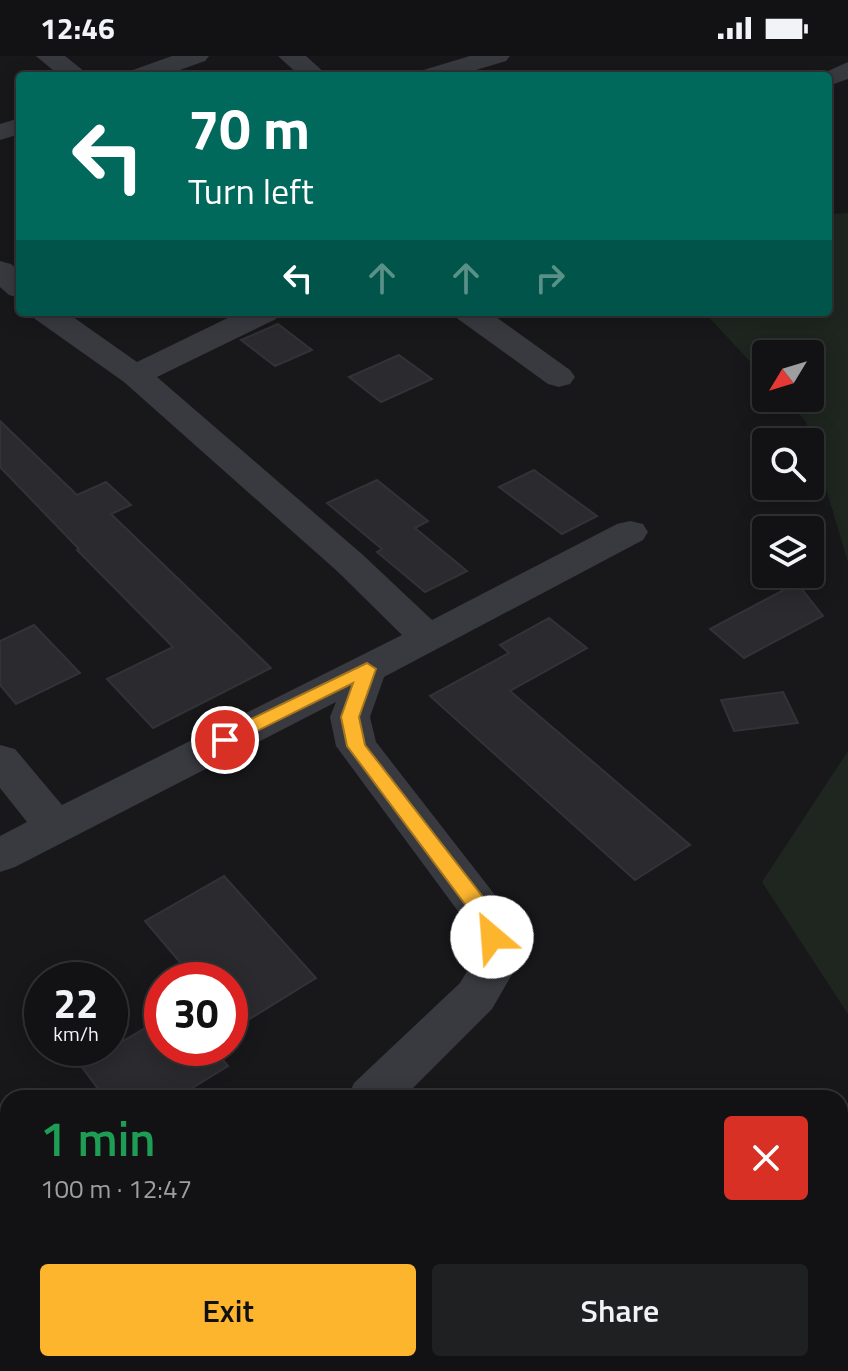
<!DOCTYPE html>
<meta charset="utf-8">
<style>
:root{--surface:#121214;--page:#1f2022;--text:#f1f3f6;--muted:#9c9ea0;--line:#313234;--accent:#fdb52e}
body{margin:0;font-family:"Titillium Web",sans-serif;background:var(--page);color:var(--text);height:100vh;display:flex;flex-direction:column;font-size:30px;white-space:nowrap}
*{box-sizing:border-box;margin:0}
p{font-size:26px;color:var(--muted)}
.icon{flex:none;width:44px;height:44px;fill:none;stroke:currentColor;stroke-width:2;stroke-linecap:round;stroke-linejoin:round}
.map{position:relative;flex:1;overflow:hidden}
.sheet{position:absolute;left:0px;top:1034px;width:848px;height:282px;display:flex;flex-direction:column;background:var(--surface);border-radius:24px 24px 0 0;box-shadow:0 4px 20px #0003,0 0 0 2px var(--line)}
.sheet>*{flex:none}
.banner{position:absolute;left:16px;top:16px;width:816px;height:244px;border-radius:8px;box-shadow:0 4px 20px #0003,0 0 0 2px var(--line);background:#00695c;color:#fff;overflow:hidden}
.needle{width:52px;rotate:232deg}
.tools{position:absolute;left:752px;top:284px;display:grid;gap:16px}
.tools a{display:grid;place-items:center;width:72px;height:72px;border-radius:8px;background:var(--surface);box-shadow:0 4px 20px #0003,0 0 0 2px var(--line);font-size:40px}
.speed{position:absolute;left:24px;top:906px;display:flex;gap:16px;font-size:40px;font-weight:700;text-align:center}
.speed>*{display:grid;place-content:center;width:104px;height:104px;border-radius:50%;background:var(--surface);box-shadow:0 4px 20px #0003,0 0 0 2px var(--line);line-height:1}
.speed small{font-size:20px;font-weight:400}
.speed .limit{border:12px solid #d22;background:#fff;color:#111}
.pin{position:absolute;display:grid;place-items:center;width:68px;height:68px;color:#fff;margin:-34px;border:4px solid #fff;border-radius:50%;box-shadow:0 2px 8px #0007}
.me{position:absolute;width:88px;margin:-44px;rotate:333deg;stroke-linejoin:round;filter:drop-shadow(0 0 6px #0008)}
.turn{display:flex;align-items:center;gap:28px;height:168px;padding:0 40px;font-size:36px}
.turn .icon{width:104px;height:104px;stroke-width:2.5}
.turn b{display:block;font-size:56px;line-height:68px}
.lanes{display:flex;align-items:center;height:76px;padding:0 40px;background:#0003;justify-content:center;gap:40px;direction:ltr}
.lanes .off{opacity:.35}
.round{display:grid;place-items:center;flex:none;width:84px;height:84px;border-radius:8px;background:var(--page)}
.head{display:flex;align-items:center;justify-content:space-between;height:136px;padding:0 40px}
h1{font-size:48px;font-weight:600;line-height:60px;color:#1e9e55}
.cta{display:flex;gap:16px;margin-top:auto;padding:16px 40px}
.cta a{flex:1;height:92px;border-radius:8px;background:var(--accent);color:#111;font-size:32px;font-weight:600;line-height:92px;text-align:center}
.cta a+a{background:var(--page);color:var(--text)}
.status{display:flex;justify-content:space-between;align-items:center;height:56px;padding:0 40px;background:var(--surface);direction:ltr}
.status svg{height:22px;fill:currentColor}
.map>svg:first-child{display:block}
.green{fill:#1e261f}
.building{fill:#2b2b2f;stroke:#323237;stroke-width:2}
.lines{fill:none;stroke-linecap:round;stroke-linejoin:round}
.minor{fill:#393a40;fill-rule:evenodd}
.route{fill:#fdb52e;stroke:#a4761e;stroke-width:2}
</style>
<div class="status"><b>12:46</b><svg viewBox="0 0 49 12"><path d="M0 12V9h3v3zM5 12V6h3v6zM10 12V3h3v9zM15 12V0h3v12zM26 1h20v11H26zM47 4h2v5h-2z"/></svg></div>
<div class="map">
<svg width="848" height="1315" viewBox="0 0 848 1315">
<rect width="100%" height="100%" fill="#18181b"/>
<g class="green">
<path d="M 848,157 L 848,506 L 806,366 L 784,342 L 810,342 L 810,298 L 766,298 L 766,323 L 704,256 L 828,256 L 828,158 Z"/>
<path d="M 848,695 L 848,958 L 762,826 Z"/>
</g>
<g class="building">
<path d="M 278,268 L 312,294 L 275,310 L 241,284 Z"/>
<path d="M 399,299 L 432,323 L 381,346 L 349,321 Z"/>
<path d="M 0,365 L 77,439 L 106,426 L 131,449 L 111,458 L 271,612 L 153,672 L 107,623 L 173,591 L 77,494 L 79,493 L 0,411 Z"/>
<path d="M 534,414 L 597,460 L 562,478 L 499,431 Z"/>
<path d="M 377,424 L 428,465 L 415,472 L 467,515 L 425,536 L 377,496 L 382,493 L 327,447 Z"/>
<path d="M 797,527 L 823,560 L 744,602 L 710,573 Z"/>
<path d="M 549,562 L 587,592 L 510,635 L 690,789 L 635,824 L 430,640 L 509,597 L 500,589 Z"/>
<path d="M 34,569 L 80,617 L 16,648 L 0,629 L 0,585 Z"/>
<path d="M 783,636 L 798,667 L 734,675 L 721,644 Z"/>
<path d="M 224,820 L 316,922 L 230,975 L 230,924 L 195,924 L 145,865 Z"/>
<path d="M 162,962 L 162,992 L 213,992 L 228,1010 L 176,1042 L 105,1042 L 81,1010 Z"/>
</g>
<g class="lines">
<g class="minor">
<path d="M 36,0 L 65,0 L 90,20 L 60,20 Z"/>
<path d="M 172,0 L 209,0 L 205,5 L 163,20 L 126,20 L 130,15 Z"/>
<path d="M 278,0 L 306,0 L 328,20 L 300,20 Z"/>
<path d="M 470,0 L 510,0 L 506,5 L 456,20 L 416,20 L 420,15 Z"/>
<path d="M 848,6 L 848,23 L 828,30 L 828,20 L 817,20 Z"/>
<path d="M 20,62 L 20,78 L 0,84 L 0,68 Z"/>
<path d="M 0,205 L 11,208 L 20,216 L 20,242 L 9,239 L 0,231 Z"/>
<path d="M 31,256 L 66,256 L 137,306 L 240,256 L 280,256 L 276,263 L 157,321 L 363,499 L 432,564 L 617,468 L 630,465 L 643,468 L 648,476 L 643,484 L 384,621 L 370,661 L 376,686 L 502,848 L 522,901 L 492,953 L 403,1042 L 347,1042 L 354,1027 L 460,927 L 476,900 L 466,866 L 336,690 L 330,661 L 336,646 L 15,811 L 0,816 L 0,780 L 27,766 L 0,732 L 0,689 L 15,693 L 62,749 L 402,579 L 337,515 L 124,326 L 35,263 Z"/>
<path d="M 454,256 L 489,256 L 570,314 L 575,321 L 570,328 L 559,331 L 548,328 L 458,263 Z"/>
<path d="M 840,1178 L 848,1181 L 848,1234 L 840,1231 Z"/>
<path d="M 8,1289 L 8,1308 L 54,1308 L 51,1315 L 0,1315 L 0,1294 Z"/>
</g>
</g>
<path class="route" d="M 367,607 L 376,613 L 359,661 L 365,689 L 493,854 L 503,881 L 500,886 L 485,886 L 476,863 L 347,690 L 341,661 L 353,627 L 231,688 L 225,690 L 216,684 L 218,679 Z"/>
</svg>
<div class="tools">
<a><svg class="needle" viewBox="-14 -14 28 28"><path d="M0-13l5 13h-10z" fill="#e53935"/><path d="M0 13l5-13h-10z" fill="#9c9ea0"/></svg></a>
<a><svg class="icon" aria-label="search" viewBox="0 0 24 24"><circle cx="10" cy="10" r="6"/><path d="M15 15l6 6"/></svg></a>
<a><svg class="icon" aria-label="layers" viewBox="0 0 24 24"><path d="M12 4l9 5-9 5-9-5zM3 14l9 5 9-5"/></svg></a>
</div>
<div class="speed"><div>22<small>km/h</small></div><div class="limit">30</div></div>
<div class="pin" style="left:225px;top:684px;background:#d93025"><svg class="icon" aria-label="arrive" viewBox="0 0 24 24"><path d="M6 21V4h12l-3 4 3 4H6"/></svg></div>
<svg class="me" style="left:492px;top:881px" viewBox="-20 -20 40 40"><circle r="19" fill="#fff"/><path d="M0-13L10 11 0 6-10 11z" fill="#fdb52e"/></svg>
<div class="banner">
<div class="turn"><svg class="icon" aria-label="left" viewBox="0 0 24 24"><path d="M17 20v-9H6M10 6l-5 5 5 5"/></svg><div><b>70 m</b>Turn left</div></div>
<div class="lanes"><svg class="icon" aria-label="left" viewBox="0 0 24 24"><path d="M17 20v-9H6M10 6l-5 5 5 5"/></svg><svg class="icon off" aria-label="ahead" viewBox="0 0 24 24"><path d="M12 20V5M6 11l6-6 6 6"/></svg><svg class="icon off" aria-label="ahead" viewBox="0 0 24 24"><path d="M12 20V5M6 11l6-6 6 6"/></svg><svg class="icon off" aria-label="right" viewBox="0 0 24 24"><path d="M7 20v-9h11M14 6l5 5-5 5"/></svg></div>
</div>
<section class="sheet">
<div class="head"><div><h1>1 min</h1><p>100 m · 12:47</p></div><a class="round" style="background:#d93025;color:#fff"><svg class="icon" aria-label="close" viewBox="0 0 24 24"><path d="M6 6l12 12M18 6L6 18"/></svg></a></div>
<div class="cta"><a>Exit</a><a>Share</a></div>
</section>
</div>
